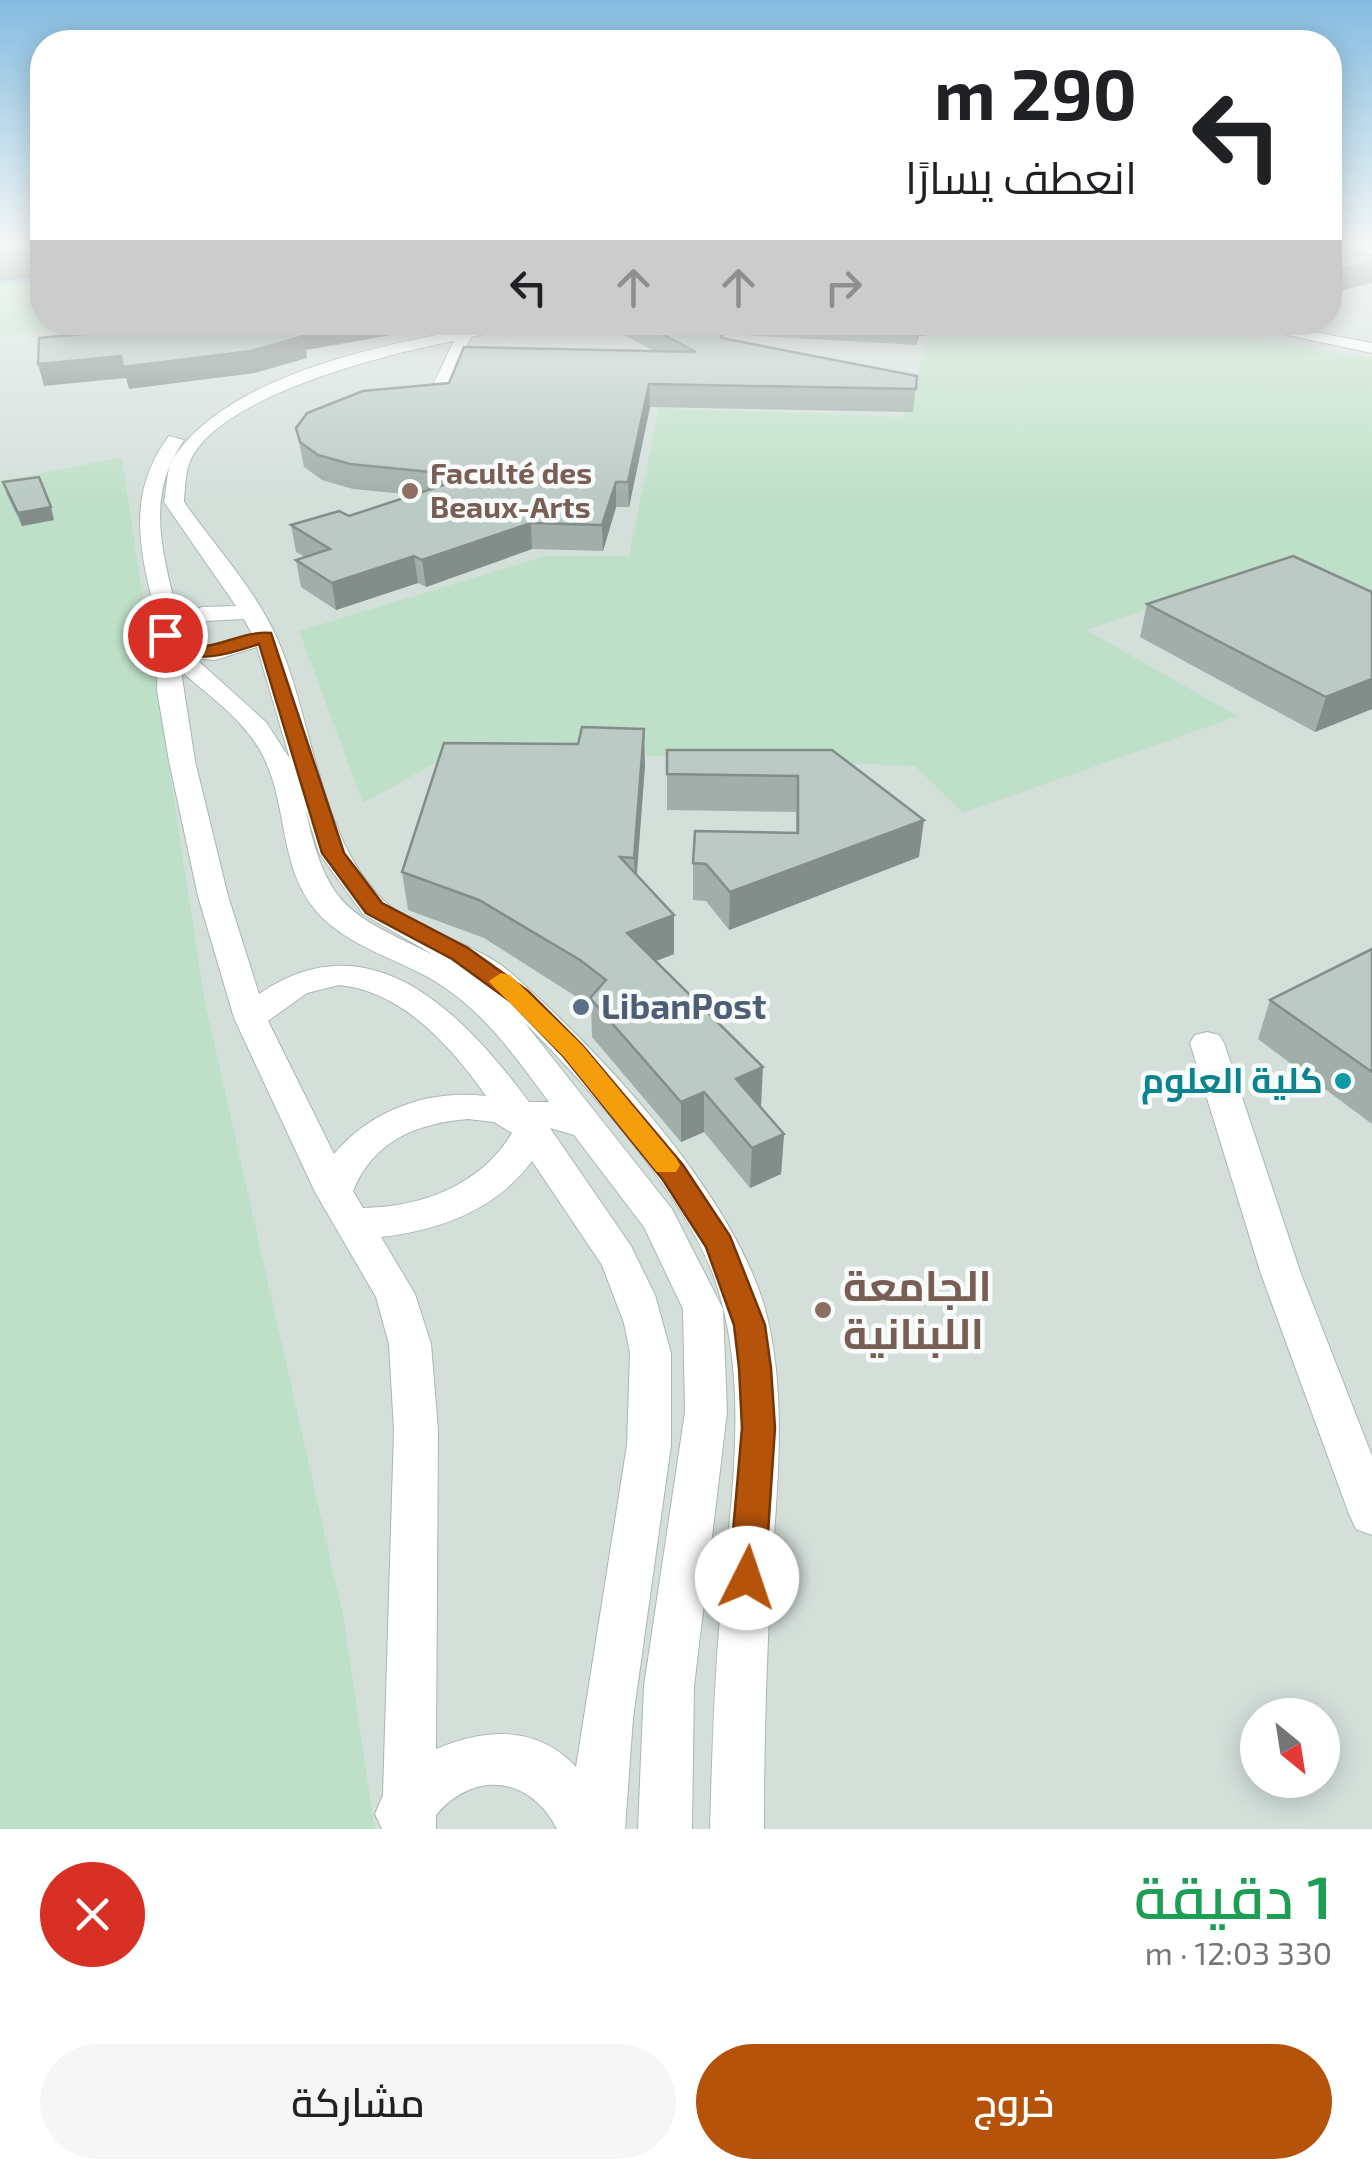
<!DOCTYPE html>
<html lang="ar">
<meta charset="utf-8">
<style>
:root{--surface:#fff;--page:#f6f6f6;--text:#202124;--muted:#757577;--accent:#b45309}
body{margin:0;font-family:"Exo 2",Cairo,sans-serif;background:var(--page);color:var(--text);direction:rtl;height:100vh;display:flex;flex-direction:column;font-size:38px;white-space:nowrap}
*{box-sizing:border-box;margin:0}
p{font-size:32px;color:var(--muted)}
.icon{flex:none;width:55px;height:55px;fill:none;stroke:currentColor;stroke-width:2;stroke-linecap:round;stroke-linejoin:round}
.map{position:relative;height:1829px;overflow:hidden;direction:ltr}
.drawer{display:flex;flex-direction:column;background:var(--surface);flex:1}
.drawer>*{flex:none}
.top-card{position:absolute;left:30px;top:30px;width:1312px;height:305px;border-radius:40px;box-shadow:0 5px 25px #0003;direction:rtl;background:#fff;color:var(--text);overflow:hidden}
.needle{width:65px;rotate:150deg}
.buttons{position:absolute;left:1240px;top:1698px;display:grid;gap:20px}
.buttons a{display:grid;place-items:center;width:100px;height:100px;border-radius:50%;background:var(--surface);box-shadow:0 5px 25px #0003;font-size:50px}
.pin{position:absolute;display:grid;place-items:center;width:85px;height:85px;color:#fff;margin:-42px;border:5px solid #fff;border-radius:50%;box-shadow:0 2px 10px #0007}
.me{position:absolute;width:110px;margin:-55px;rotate:4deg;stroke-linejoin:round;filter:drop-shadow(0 0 8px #0008)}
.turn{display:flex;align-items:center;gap:35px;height:210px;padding:0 40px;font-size:45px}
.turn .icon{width:130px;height:130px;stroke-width:2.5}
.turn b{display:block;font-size:70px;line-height:85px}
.lanes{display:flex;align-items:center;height:95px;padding:0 40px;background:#0003;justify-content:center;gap:50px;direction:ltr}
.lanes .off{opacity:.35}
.round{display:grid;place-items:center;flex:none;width:105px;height:105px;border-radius:52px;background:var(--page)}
.head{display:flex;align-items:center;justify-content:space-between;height:170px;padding:0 40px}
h1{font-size:60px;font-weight:600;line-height:75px;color:#1e9e55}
.primary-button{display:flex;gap:20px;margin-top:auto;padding:20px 40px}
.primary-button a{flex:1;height:115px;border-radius:60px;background:var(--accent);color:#fff;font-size:40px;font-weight:600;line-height:115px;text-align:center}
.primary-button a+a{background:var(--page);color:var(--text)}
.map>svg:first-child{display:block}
.built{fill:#d4dfda;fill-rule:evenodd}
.green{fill:#bfe0c8}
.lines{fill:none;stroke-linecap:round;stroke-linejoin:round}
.stream{stroke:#8ec9d4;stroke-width:5}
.minor-casing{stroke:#a8b8b2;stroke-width:2}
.minor{fill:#fff;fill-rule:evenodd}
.wall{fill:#a1aea9}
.shaded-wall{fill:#838d89}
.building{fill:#bbcac4;stroke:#838d89;stroke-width:2.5}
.route{fill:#b45309;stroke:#753606;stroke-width:2.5}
.slow{fill:#f59e0b}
.education-dot{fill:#8d6e63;stroke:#f7fbf9;stroke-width:4}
.service-dot{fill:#5c6f8a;stroke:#f7fbf9;stroke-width:4}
.culture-dot{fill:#0f9aa8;stroke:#f7fbf9;stroke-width:4}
.labels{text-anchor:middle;stroke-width:9;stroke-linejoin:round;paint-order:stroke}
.far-education-label{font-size:30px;font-weight:bold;fill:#785e54;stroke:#f7fbf9;text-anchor:start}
.service-label{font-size:35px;font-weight:bold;fill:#4e5e75;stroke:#f7fbf9;text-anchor:start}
.culture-label{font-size:35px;font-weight:bold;fill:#0d838f;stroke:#f7fbf9;text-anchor:end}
.near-education-label{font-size:42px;font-weight:bold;fill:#785e54;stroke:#f7fbf9;text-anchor:start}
</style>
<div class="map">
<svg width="1372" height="1829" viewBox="0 0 1372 1829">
<rect width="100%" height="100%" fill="#e6efeb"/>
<path class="built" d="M 1330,246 L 1372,257 L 1372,1829 L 375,1829 L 344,1618 L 205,1001 L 122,457 L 0,481 L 0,337 L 97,322 L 1330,322 ZM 1258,1715 L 1322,1715 L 1322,1780 L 1258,1780 Z"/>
<g class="green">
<path d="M 42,277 L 42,322 L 97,324 L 0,337 L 0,281 Z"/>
<path d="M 933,323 L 1191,323 L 1272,343 L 1372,358 L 1372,605 L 1245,576 L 1086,630 L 1238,716 L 963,813 L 915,766 L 461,749 L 363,803 L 299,631 L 546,556 L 629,556 L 659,408 L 904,417 Z"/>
<path d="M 122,457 L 205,1001 L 344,1618 L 375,1829 L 0,1829 L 0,481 Z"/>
</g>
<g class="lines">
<path class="stream" d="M 0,283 L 42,278"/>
<g class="minor-casing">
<g id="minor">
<path d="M 503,322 L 539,322 L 471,337 L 442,399 L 428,395 L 454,341 C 390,353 213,397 189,464 C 185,475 185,490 184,502 C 214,545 254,588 276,636 C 313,717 318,836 383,900 C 417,933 475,941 511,973 C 602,1053 744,1204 769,1325 C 787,1409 776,1496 771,1581 C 766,1664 764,1746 764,1829 L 710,1829 C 712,1758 714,1687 720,1616 C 730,1505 752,1385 714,1277 C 685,1195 586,1084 524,1022 L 672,1209 L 723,1309 L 727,1412 L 694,1686 L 692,1829 L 638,1829 L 644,1686 L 685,1412 L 683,1309 L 644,1227 L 574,1135 L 550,1128 L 631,1246 L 655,1295 L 671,1353 L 671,1445 L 633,1718 L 625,1829 L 557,1829 C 530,1776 474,1770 436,1815 L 436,1829 L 382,1829 L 375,1814 L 383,1795 L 394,1430 L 389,1344 L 376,1297 L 315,1192 L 234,1018 L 198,896 L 169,761 L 157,690 L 158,648 L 154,641 C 161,623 154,606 149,587 C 136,531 133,484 169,436 L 184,440 C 144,497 163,554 178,616 L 202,607 L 236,606 L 164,502 C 167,488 166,468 174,457 C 227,379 364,349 452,332 L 450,329 L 457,325 L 468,329 ZM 244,619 L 252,634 L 214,646 L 177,640 L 180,632 L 206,621 ZM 257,647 L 290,759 L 266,722 L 195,658 L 215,660 ZM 181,671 C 211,698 248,722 265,760 C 288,809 279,867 316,911 C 348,948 401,959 441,985 C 488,1016 516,1058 549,1102 L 529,1102 C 464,1015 372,916 259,994 L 228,896 L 195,761 ZM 305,808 L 319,853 L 363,914 L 434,955 C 346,913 327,907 305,808 ZM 339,985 C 402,991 451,1046 486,1096 C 428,1089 371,1110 334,1154 L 268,1021 L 307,993 ZM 468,1119 L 494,1122 L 512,1133 C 481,1185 422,1207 363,1208 L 353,1191 C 373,1141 417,1123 468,1119 ZM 532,1161 L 602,1265 L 624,1323 L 630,1353 L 627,1445 L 576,1767 C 536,1724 485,1729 436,1749 L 438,1430 L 431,1344 L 415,1294 L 381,1237 C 440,1230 496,1210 532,1161 Z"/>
<path d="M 1227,322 L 1260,322 L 1372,343 L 1372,353 Z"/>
<path d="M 1207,1032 L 1219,1035 L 1224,1043 L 1301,1274 L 1372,1456 L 1372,1535 L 1356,1529 L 1349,1514 L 1261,1274 L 1190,1043 L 1195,1035 Z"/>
</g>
</g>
<use href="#minor" class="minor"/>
</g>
<g class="wall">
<path d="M 600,322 L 927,322 L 926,336 L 919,336 L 916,345 L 724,334 L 724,339 L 917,376 L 913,412 L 650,407 L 629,507 L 616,507 L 603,551 L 532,549 L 426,587 L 418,583 L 336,610 L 301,587 L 296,560 L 305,557 L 296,552 L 291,525 L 349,516 L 414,495 L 353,489 L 322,480 L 304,467 L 296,428 L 449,383 L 654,351 Z"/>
<path d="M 3,482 L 54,520 L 22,526 L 7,495 Z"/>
<path d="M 1372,592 L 1372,709 L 1315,732 L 1140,637 L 1147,604 Z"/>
<path d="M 667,750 L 832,750 L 919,857 L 729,930 L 706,901 L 693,900 L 693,863 L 796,833 L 796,812 L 667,810 Z"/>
<path d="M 645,765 L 637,875 L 674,954 L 655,961 L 761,1107 L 784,1134 L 781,1174 L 750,1188 L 704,1132 L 681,1142 L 592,1037 L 591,1006 L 484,938 L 408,910 L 402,872 Z"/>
<path d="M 1372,949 L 1372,1124 L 1258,1039 L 1270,1000 Z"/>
</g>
<g class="shaded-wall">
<path d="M 21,243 L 38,243 L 42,257 L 42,277 L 0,281 L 0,247 Z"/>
<path d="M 1372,262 L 1372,283 L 1330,293 L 1330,271 Z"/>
<path d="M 340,322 L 431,322 L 432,328 L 306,350 L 307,358 L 255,373 L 129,389 L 126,378 L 44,386 L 38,364 Z"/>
<path d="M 918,322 L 920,322 L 919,336 L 916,345 Z"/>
<path d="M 649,384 L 650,407 L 629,507 L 628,482 Z"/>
<path d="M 616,482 L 616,507 L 603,551 L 602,525 Z"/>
<path d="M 51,507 L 54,520 L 22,526 L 18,513 Z"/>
<path d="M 531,523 L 532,549 L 426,587 L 422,560 Z"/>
<path d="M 414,556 L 418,583 L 336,610 L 332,583 Z"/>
<path d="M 1372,679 L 1372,709 L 1315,732 L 1326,697 Z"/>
<path d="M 644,729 L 645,765 L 635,895 L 634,858 Z"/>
<path d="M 924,820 L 919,857 L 729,930 L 730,892 Z"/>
<path d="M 674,915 L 674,954 L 628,972 L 627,933 Z"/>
<path d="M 763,1067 L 761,1107 L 736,1079 Z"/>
<path d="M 704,1092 L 704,1132 L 681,1142 L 681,1102 Z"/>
<path d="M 784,1134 L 781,1174 L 750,1188 L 752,1148 Z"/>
</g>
<g class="building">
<path d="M 0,243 L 21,243 L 0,247 Z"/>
<path d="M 38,243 L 42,243 L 42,257 L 0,262 L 0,259 L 40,254 Z"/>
<path d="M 1330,245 L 1372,256 L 1372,262 L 1330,271 Z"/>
<path d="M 123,322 L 340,322 L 303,329 L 304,336 L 251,351 L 123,367 L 121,356 L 38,364 L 39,338 L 125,330 Z"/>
<path d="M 639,322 L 723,322 L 721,338 L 917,376 L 916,389 L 649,384 L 628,482 L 616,482 L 602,525 L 531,523 L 422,560 L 414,556 L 332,583 L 296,560 L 330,549 L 291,525 L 339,511 L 349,516 L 471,476 L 350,464 L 318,455 L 300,442 L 296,428 L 307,413 L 363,391 L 449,383 L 464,347 L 696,352 Z"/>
<path d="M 39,477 L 51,507 L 18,513 L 3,482 Z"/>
<path d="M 1293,556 L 1372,592 L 1372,679 L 1326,697 L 1147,604 Z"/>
<path d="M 582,727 L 644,729 L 634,858 L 620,857 L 674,915 L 627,933 L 763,1067 L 736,1079 L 784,1134 L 752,1148 L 704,1092 L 681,1102 L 590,998 L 606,980 L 580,960 L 479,900 L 402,872 L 444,743 L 578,744 Z"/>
<path d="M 667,750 L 832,750 L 924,820 L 730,892 L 706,864 L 693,863 L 695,831 L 798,833 L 798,776 L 667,774 Z"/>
<path d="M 1372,949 L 1372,1072 L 1270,1000 Z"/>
</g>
<linearGradient id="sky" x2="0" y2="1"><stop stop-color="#84bce0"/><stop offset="0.49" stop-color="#f4f8f6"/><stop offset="1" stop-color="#f4f8f6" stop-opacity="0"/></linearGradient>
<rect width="1372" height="499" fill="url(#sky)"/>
<path class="route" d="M 165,630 L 171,631 L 177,644 C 213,655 238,630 271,633 L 344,853 L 382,903 L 468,948 L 528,991 L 582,1045 L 683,1165 L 730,1236 L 765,1325 L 771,1368 L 775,1428 L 765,1578 L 760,1590 L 747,1595 L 735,1590 L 729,1578 L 742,1428 L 739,1368 L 734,1325 L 706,1247 L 663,1180 L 564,1057 L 511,1002 L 452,959 L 366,913 L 322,853 L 259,644 C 224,656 200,662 164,651 L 156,635 Z"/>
<path class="slow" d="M 501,973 L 510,975 L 582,1045 L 676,1158 L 680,1165 L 676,1172 L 657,1172 L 564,1057 L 493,986 L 489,981 Z"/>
<g class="education-dot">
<circle cx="410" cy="491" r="10"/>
<circle cx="823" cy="1310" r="10"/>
</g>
<circle class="service-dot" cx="581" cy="1007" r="10"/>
<circle class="culture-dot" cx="1343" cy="1081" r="10"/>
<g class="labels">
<g class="far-education-label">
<text x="430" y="484">Faculté des<tspan x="430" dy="34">Beaux-Arts</tspan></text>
</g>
<g class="service-label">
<text x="601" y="1019">LibanPost</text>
</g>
<g class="culture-label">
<text x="1323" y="1093">كلية العلوم</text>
</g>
<g class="near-education-label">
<text x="843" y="1301">الجامعة<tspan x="843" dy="48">اللبنانية</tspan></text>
</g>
</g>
</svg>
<div class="buttons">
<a><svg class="needle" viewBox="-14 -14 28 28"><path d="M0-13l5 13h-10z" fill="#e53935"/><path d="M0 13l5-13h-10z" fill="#757577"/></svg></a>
</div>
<div class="pin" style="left:165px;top:635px;background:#d93025"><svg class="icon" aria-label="arrive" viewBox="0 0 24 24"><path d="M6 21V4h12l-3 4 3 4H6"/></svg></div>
<svg class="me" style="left:747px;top:1578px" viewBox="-20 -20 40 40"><circle r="19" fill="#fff"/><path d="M0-13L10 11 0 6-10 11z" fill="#b45309"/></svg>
<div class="top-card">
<div class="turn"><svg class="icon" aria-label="left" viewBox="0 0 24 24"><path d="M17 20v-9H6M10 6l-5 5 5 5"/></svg><div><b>290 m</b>انعطف يسارًا</div></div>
<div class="lanes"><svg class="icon" aria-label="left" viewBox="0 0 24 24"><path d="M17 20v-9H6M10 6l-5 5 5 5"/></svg><svg class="icon off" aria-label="ahead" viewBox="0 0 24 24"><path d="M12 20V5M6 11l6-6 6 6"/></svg><svg class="icon off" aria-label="ahead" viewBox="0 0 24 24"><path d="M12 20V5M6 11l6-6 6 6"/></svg><svg class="icon off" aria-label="right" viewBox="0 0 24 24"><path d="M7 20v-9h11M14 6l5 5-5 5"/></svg></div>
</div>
</div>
<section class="drawer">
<div class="head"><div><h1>1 دقيقة</h1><p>330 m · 12:03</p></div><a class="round" style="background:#d93025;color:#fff"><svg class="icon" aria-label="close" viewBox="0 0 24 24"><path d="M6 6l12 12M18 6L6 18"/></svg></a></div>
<div class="primary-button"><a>خروج</a><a>مشاركة</a></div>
</section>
